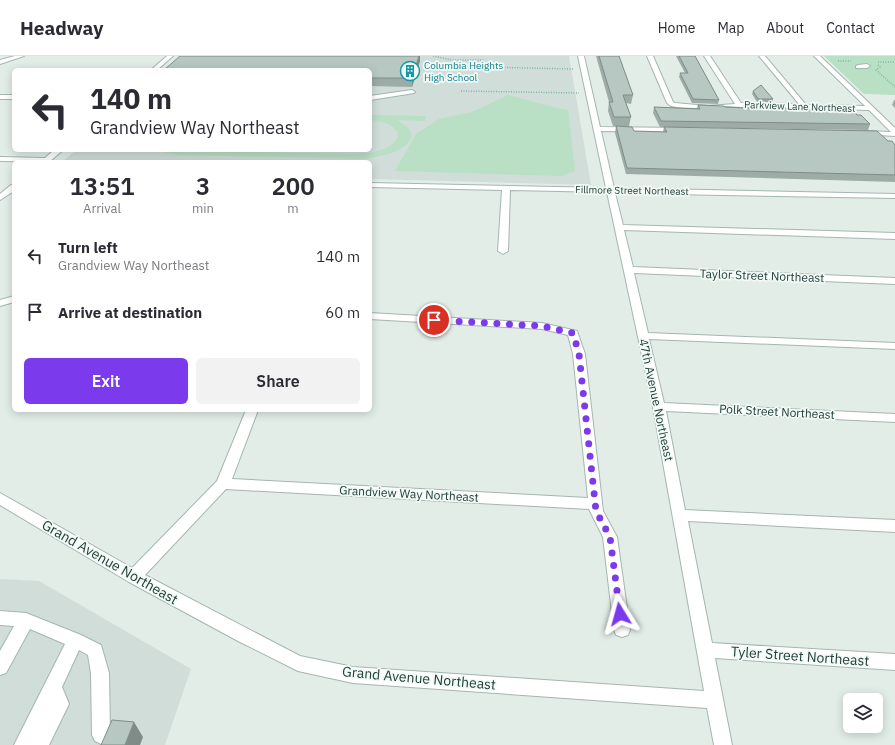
<!DOCTYPE html>
<style>
:root{--surface:#fff;--page:#f2f2f3;--text:#2b2b33;--muted:#7c7c81;--line:#e1e1e2;--accent:#7c3aed}
body{margin:0;font-family:"IBM Plex Sans",sans-serif;background:var(--page);color:var(--text);height:100vh;display:flex;flex-direction:column;font-size:15px;white-space:nowrap}
*{box-sizing:border-box;margin:0}
p{font-size:13px;color:var(--muted)}
.icon{flex:none;width:22px;height:22px;fill:none;stroke:currentColor;stroke-width:2;stroke-linecap:round;stroke-linejoin:round}
.map{position:relative;flex:1;overflow:hidden}
.sheet{position:absolute;left:12px;top:104px;width:360px;height:252px;display:flex;flex-direction:column;background:var(--surface);border-radius:6px;box-shadow:0 2px 10px #0003}
.sheet>*{flex:none}
.guide{position:absolute;left:12px;top:12px;width:360px;height:84px;border-radius:6px;box-shadow:0 2px 10px #0003;background:#fff;color:var(--text);overflow:hidden}
.fabs{position:absolute;left:843px;top:637px;display:grid;gap:8px}
.fabs a{display:grid;place-items:center;width:40px;height:40px;border-radius:6px;background:var(--surface);box-shadow:0 2px 10px #0003;font-size:20px}
.pin{position:absolute;display:grid;place-items:center;width:34px;height:34px;color:#fff;margin:-17px;border:2px solid #fff;border-radius:50%;box-shadow:0 1px 4px #0007}
.me{position:absolute;width:44px;margin:-22px;rotate:352deg;stroke-linejoin:round;filter:drop-shadow(0 0 3px #0008)}
.turn{display:flex;align-items:center;gap:14px;height:84px;padding:0 12px;font-size:18px}
.turn .icon{width:52px;height:52px;stroke-width:2.5}
.turn b{display:block;font-size:28px;line-height:34px}
.eta{display:flex;justify-content:space-evenly;align-items:center;height:68px;text-align:center}
.eta b{font-size:24px;font-weight:600;line-height:28px}
.cta{display:flex;gap:8px;margin-top:auto;padding:8px 12px}
.cta a{flex:1;height:46px;border-radius:6px;background:var(--accent);color:#fff;font-size:16px;font-weight:600;line-height:46px;text-align:center}
.cta a+a{background:var(--page);color:var(--text)}
ul{padding:0;list-style:none}
li{display:flex;align-items:center;gap:12px;height:56px;padding:0 12px}
li div{flex:1}
li b{display:block;font-size:15px}
li em{font-style:normal}
header{display:flex;align-items:center;gap:24px;box-sizing:border-box;height:56px;padding:0 20px;background:var(--surface);border-bottom:1px solid var(--line)}
header strong{font-size:19px}
nav{display:flex;gap:22px;margin-inline-start:auto;font-size:14px}
.map>svg:first-child{display:block}
.built{fill:#d0ddd8}
.green{fill:#b9e0c4}
.lines{fill:none;stroke-linecap:round;stroke-linejoin:round}
.minor-casing{stroke:#a4b6b0;stroke-width:2}
.path{stroke:#7fb4a5;stroke-width:1.5;stroke-dasharray:1 1.5;stroke-linecap:butt}
.minor{fill:#fff;fill-rule:evenodd}
.wall{fill:#9daca7}
.shaded-wall{fill:#808c88}
.building{fill:#b7c8c2;stroke:#808c88}
.route{stroke:#7c3aed;stroke-width:7;stroke-dasharray:0 12.6}
.labels{text-anchor:middle;stroke-width:3.5;stroke-linejoin:round;paint-order:stroke}
.far-culture-label{font-size:10px;fill:#0d838f;stroke:#f3f9f6;text-anchor:start}
.far-street-label{font-size:10px;fill:#204038;stroke:#f3f9f6}
.street-label{font-size:12px;fill:#204038;stroke:#f3f9f6}
.near-street-label{font-size:14px;fill:#204038;stroke:#f3f9f6}
</style>
<header>
<strong>Headway</strong>
<nav><a>Home</a><a>Map</a><a>About</a><a>Contact</a></nav>
</header>
<div class="map">
<svg width="895" height="689" viewBox="0 0 895 689">
<rect width="100%" height="100%" fill="#e2ede8"/>
<g class="built">
<path d="M 182,0 L 569,0 L 591,129 L 370,123 L 370,106 L 62,106 L 76,94 L 370,94 L 370,14 Z"/>
<path d="M 0,523 L 39,525 L 191,613 L 165,689 L 0,689 Z"/>
</g>
<g class="green">
<path d="M 824,0 L 895,0 L 895,39 L 864,38 Z"/>
<path d="M 508,39 L 561,53 L 568,54 L 575,115 L 562,120 L 395,115 L 416,78 L 439,63 L 472,56 Z"/>
<path d="M 370,59 L 426,60 L 425,65 L 397,64 C 403,68 410,71 412,80 C 405,97 381,100 364,103 L 179,99 L 153,94 L 344,98 C 360,98 389,98 398,81 C 398,68 380,65 370,64 Z"/>
</g>
<g class="lines">
<g class="minor-casing">
<g id="minor">
<path d="M 15,0 L 24,0 L 0,8 L 0,4 Z"/>
<path d="M 167,0 L 173,0 L 157,14 L 151,14 Z"/>
<path d="M 578,0 L 584,0 L 600,71 L 680,72 L 683,74 L 680,76 L 601,75 L 614,132 L 895,138 L 895,142 L 615,137 L 623,169 L 895,177 L 895,183 L 624,174 L 633,211 L 895,222 L 895,228 L 634,217 L 648,277 L 895,287 L 895,293 L 649,283 L 664,347 L 895,358 L 895,366 L 666,355 L 685,454 L 895,464 L 895,476 L 688,465 L 712,587 L 895,598 L 895,614 L 715,602 L 732,689 L 714,689 L 707,652 L 353,627 L 298,615 L 238,585 L 129,526 L 0,449 L 0,437 L 132,512 L 217,425 L 246,354 L 258,354 L 232,423 L 588,442 L 573,298 L 568,279 L 542,273 L 370,263 L 370,257 L 542,267 L 577,275 L 585,298 L 603,455 L 617,481 L 630,574 L 628,579 L 622,581 L 616,579 L 614,574 L 603,481 L 589,453 L 226,433 L 145,519 L 300,600 L 353,611 L 704,635 L 653,351 L 607,136 L 510,134 L 508,195 L 503,198 L 498,195 L 502,134 L 370,131 L 370,127 L 606,132 Z"/>
<path d="M 647,0 L 653,0 L 673,46 L 675,47 L 708,50 L 735,48 L 704,0 L 710,0 L 741,47 L 799,48 L 759,0 L 765,0 L 806,49 L 865,50 L 814,0 L 820,0 L 895,72 L 895,80 L 862,78 L 861,77 L 864,75 L 891,76 L 869,54 L 740,51 C 722,57 689,54 671,50 L 667,47 Z"/>
<path d="M 858,9 L 867,8 L 870,10 L 867,12 L 856,12 L 856,10 Z"/>
<path d="M 412,34 L 415,36 L 414,37 L 370,44 L 370,40 Z"/>
<rect x="0" y="39" width="14" height="4"/>
<path d="M 54,94 L 63,94 L 49,106 L 0,105 L 0,101 L 45,102 Z"/>
<path d="M 11,129 L 14,129 L 14,135 L 0,144 L 0,138 Z"/>
<path d="M 14,240 L 14,246 L 0,250 L 0,244 Z"/>
<path d="M 0,555 L 26,557 L 81,579 L 101,589 L 109,617 L 110,679 L 107,685 L 101,688 L 95,685 L 92,679 L 91,617 L 88,599 L 79,594 L 62,631 L 69,648 L 49,689 L 14,689 L 65,588 L 30,573 L 6,617 L 0,619 L 0,595 L 14,570 L 0,569 Z"/>
</g>
</g>
<g class="path">
<path d="M 433,0 L 452,4 L 483,4 L 482,11 L 573,13"/>
<path d="M 838,5 L 851,5"/>
<path d="M 878,6 L 895,6"/>
<path d="M 878,9 L 880,11 L 876,14 L 895,31"/>
<path d="M 460,15 L 461,12 L 482,13 L 482,11"/>
<path d="M 461,35 L 579,37"/>
</g>
<use href="#minor" class="minor"/>
</g>
<g class="wall">
<path d="M 596,0 L 619,0 L 633,39 L 631,48 L 626,47 L 631,61 L 629,70 L 613,70 L 608,55 L 609,46 Z"/>
<path d="M 676,0 L 695,0 L 719,44 L 718,48 L 692,47 L 679,21 L 680,17 L 685,17 Z"/>
<path d="M 420,5 L 412,31 L 370,30 L 370,14 Z"/>
<path d="M 753,35 L 773,43 L 772,46 L 757,46 L 752,38 Z"/>
<path d="M 894,44 L 895,44 L 895,52 L 892,49 Z"/>
<path d="M 764,47 L 787,53 L 857,59 L 870,68 L 868,74 L 660,71 L 653,57 L 654,51 L 697,52 L 698,49 L 763,52 Z"/>
<path d="M 616,70 L 634,75 L 663,76 L 664,71 L 888,85 L 895,89 L 895,126 L 626,118 L 615,77 Z"/>
</g>
<g class="shaded-wall">
<path d="M 419,0 L 420,0 L 420,5 L 412,31 L 412,22 Z"/>
<path d="M 134,666 L 143,681 L 140,689 L 125,689 Z"/>
</g>
<g class="building">
<path d="M 180,0 L 419,0 L 412,22 L 370,22 L 370,14 L 164,14 Z"/>
<path d="M 599,0 L 619,0 L 633,39 L 623,39 L 631,61 L 614,61 L 609,46 L 613,46 Z"/>
<path d="M 679,0 L 695,0 L 719,44 L 693,43 L 680,17 L 688,17 Z"/>
<path d="M 761,29 L 773,43 L 758,43 L 753,35 Z"/>
<path d="M 764,47 L 780,48 L 787,53 L 854,55 L 857,59 L 861,59 L 870,68 L 661,65 L 654,51 L 700,53 L 698,49 L 724,50 L 725,51 L 768,53 Z"/>
<path d="M 616,70 L 632,71 L 634,75 L 667,76 L 664,71 L 877,75 L 888,85 L 892,85 L 895,89 L 895,119 L 627,112 Z"/>
<path d="M 112,664 L 134,666 L 125,689 L 101,689 Z"/>
</g>
<g class="lines">
<path class="route" d="M 434,264 L 542,270 L 573,277 L 579,298 L 596,455 L 610,481 L 620,558"/>
</g>
<defs>
<g id="building-ring" transform="scale(1)"><circle r="9.5" fill="#f3f9f6" stroke="#0f9aa8" stroke-width="1.5"/><path d="M-4-6H4V6H1V3H-1V6H-4ZM-2.5-4.3h1.7v1.8h-1.7ZM.8-4.3h1.7v1.8H.8ZM-2.5-1h1.7V.8h-1.7ZM.8-1h1.7V.8H.8Z" fill="#0f9aa8"/></g>
</defs>
<g fill-rule="evenodd">
<use href="#building-ring" x="410" y="15"/>
</g>
<g class="labels">
<g class="far-culture-label">
<text x="424" y="13">Columbia Heights<tspan x="424" dy="12">High School</tspan></text>
</g>
<g class="far-street-label">
<text transform="translate(800 50) rotate(2)" y="4">Parkview Lane Northeast</text>
<text transform="translate(632 134) rotate(1)" y="4">Fillmore Street Northeast</text>
</g>
<g class="street-label">
<text transform="translate(762 220) rotate(2)" y="4">Taylor Street Northeast</text>
<text transform="translate(656 344) rotate(78)" y="4">47th Avenue Northeast</text>
<text transform="translate(777 356) rotate(3)" y="4">Polk Street Northeast</text>
<text transform="translate(409 438) rotate(3)" y="4">Grandview Way Northeast</text>
</g>
<g class="near-street-label">
<text transform="translate(110 506) rotate(30)" y="5">Grand Avenue Northeast</text>
<text transform="translate(800 600) rotate(4)" y="5">Tyler Street Northeast</text>
<text transform="translate(419 622) rotate(5)" y="5">Grand Avenue Northeast</text>
</g>
</g>
</svg>
<div class="fabs">
<a><svg class="icon" aria-label="layers" viewBox="0 0 24 24"><path d="M12 4l9 5-9 5-9-5zM3 14l9 5 9-5"/></svg></a>
</div>
<div class="pin" style="left:434px;top:264px;background:#d93025"><svg class="icon" aria-label="arrive" viewBox="0 0 24 24"><path d="M6 21V4h12l-3 4 3 4H6"/></svg></div>
<svg class="me" style="left:620px;top:558px" viewBox="-20 -20 40 40"><path d="M0-17L14 15 0 8-14 15z" fill="#7c3aed" stroke="#fff" stroke-width="4"/></svg>
<div class="guide">
<div class="turn"><svg class="icon" aria-label="left" viewBox="0 0 24 24"><path d="M17 20v-9H6M10 6l-5 5 5 5"/></svg><div><b>140 m</b>Grandview Way Northeast</div></div>
</div>
<section class="sheet">
<div class="eta">
<div><b>13:51</b><p>Arrival</p></div>
<div><b>3</b><p>min</p></div>
<div><b>200</b><p>m</p></div>
</div>
<ul>
<li><svg class="icon" aria-label="left" viewBox="0 0 24 24"><path d="M17 20v-9H6M10 6l-5 5 5 5"/></svg><div><b>Turn left</b><p>Grandview Way Northeast</p></div><em>140 m</em></li>
<li><svg class="icon" aria-label="arrive" viewBox="0 0 24 24"><path d="M6 21V4h12l-3 4 3 4H6"/></svg><div><b>Arrive at destination</b></div><em>60 m</em></li>
</ul>
<div class="cta"><a>Exit</a><a>Share</a></div>
</section>
</div>
